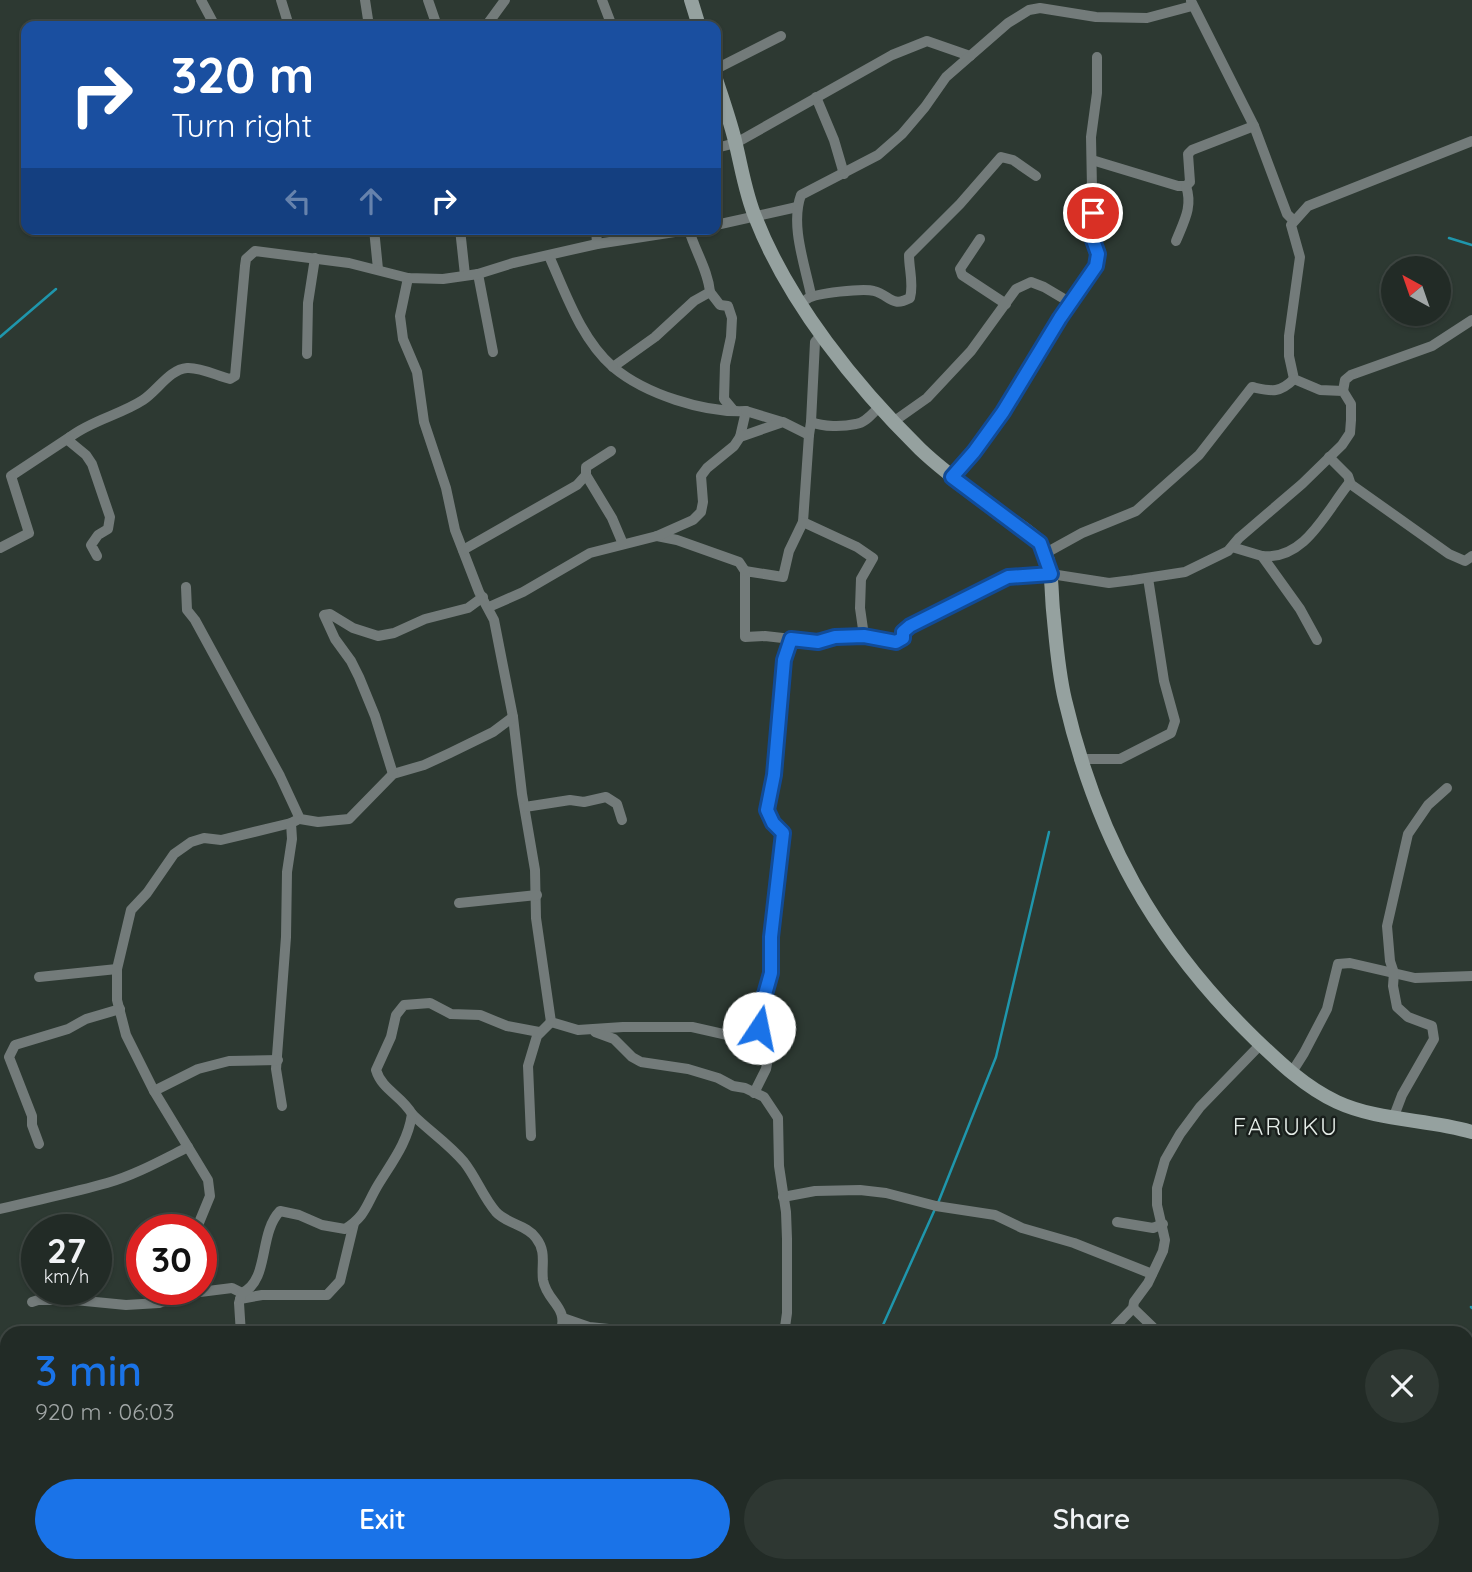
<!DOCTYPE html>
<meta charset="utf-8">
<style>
:root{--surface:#222b26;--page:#2e3732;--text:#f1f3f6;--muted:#a2a7a7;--line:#3f4743;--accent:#1a73e8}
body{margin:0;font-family:Quicksand,sans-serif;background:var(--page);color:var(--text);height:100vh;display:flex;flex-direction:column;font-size:26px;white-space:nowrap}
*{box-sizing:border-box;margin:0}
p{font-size:23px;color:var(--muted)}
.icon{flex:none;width:38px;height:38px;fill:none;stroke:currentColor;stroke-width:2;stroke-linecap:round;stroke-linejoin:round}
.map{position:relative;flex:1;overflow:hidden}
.panel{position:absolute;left:0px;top:1326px;width:1474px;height:247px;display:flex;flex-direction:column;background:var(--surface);border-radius:21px 21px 0 0;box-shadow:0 2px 5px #0004,0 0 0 2px var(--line)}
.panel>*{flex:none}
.banner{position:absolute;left:21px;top:21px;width:700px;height:214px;border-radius:14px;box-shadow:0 2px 5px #0004,0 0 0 2px var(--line);background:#1a4fa0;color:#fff;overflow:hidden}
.needle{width:46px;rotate:320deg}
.tools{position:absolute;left:1381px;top:256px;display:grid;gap:14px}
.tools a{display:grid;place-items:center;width:70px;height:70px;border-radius:50%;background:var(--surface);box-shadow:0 2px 5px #0004,0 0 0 2px var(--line);font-size:35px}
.speed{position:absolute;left:21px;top:1214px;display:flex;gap:14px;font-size:35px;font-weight:700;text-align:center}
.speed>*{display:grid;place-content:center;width:91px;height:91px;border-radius:50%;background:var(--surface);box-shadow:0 2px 5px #0004,0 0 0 2px var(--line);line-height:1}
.speed small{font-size:18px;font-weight:400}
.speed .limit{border:10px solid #d22;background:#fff;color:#111}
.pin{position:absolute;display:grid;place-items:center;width:60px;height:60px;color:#fff;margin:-30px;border:4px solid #fff;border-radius:50%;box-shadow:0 2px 7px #0007}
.me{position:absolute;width:77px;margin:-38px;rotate:11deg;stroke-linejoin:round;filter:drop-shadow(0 0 5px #0008)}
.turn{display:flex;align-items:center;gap:24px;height:147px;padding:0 35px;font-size:32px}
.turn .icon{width:91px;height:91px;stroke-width:2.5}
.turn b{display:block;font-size:49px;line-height:60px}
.lanes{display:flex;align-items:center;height:66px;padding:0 35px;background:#0003;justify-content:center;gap:35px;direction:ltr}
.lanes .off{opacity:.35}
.round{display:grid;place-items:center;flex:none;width:74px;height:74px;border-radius:37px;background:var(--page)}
.headline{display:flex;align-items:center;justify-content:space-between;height:119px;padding:0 35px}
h1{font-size:42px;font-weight:600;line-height:52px;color:var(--accent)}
.action{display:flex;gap:14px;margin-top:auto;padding:14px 35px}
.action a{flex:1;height:80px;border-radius:42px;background:var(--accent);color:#fff;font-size:28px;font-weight:600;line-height:80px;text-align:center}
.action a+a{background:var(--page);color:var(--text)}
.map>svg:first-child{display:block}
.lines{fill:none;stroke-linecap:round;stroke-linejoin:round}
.stream{stroke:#1f96ac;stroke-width:2.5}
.street{stroke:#737b7a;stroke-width:10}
.secondary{stroke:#95a19f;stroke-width:14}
.route-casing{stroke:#114b97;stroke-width:18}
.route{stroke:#1a73e8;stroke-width:12}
.labels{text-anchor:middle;stroke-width:5;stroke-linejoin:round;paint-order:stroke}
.quarter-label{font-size:24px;letter-spacing:2px;fill:#e4ece7;stroke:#191f1c}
</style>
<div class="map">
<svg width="1472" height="1572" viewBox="0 0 1472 1572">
<rect width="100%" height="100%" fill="#2d3932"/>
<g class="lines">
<g class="stream">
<path d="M 1449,238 L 1472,245"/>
<path d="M 0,337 L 56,289"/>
<path d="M 938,1203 L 996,1057 L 1049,832"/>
<path d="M 1471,1307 L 1472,1308"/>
<path d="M 879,1334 L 935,1209"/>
<path d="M 796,1572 L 798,1566"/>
</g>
<g class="street">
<path d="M 201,0 L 215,26"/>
<path d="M 281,0 L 289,26"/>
<path d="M 365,0 L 369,26"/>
<path d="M 428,0 L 437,26"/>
<path d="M 602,0 L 612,26"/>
<path d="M 1191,1 L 1254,126 L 1287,214 L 1293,220"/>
<path d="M 486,26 L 505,0"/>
<path d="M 716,69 L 781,36"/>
<path d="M 816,97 L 834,140 L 844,174"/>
<path d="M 716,148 L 736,143 L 892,55 L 927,41 L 970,56"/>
<path d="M 1092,160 L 1178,186 L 1186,186 L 1190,182 L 1188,154 L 1192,150 L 1254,126"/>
<path d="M 716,225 L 797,207"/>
<path d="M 374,229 L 378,269"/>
<path d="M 460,229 L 465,275"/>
<path d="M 596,229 L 597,244"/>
<path d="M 689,230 C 695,251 708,270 710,292 L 694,301 L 655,337 L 613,367 C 645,394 704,413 746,411 L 740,437"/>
<path d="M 980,239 L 960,269 L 962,275 L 1006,304"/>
<path d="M 1176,241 C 1184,221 1193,207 1186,186"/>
<path d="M 549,256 C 566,294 581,339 613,367"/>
<path d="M 478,274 L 493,352"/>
<path d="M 408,278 L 400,316 L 403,339 L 417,372 L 424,422 L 446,488 L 455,530 L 479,592 L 494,620 L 513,717 L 522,794 L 535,870 L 536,918 L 551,1022 L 578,1030 L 623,1027 L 692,1027 L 754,1041 L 763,1045 L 769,1053 L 766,1069 L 754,1093"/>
<path d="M 710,292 L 720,305 L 728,306 L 732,318 L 731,337 L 725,365 L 724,399 L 734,411"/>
<path d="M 811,295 C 805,265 790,225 801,195 L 878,155 L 902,134 L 925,107 L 946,77 L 1008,23 L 1029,10 L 1040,8 L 1096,17 L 1147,18 L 1192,6"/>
<path d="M 807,299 C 815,293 864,288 874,291 C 890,295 891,308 910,298 C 914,284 909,270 909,255 L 960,204 L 1001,157 L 1013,160 L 1036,176"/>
<path d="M 307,354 L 308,303 L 315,258"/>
<path d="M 1343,391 L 1345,380 L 1351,375 L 1432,346 L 1472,320"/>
<path d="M 746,411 L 782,422"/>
<path d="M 811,422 L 815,342 L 822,334"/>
<path d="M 893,422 L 927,398 L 971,351 L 1016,289 L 1031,282 L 1044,287 L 1071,303"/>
<path d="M 809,435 L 803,522 L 857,547 L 873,558 L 861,579 L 860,608 L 864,636"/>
<path d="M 586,475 L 612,518 L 623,544"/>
<path d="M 952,477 C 995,429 1025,373 1059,320 C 1069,303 1089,284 1096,266 C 1099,257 1096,248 1093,240 L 1091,137 L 1097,93 L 1097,57"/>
<path d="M 1349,483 L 1449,554 L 1465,561 L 1472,556"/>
<path d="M 803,522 L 789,551 L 783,577 L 745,571 L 745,637 L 765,636 L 818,642 L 835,637 L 864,636 L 896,642 L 903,638 L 903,632 L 910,626 L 1008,577 L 1051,574 L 1109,583 L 1133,580 L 1185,572 L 1228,551 L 1239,538 L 1302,484 L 1342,445 L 1350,433 L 1351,420 L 1351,404 L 1343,391 L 1320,390 L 1294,379 L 1289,356 L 1289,336 L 1300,257 L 1291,225 L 1308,206 L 1472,141"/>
<path d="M 657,536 L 677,540 L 739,562 L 745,571"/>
<path d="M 1232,547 L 1262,556 L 1300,609 L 1317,640"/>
<path d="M 0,548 L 29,533 L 11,476 L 70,437"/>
<path d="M 463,550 L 577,485 L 586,475 L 586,467 L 611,451"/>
<path d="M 1044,554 L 1082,533 L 1136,511 L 1199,455 L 1252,387 C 1271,391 1279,394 1294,379"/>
<path d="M 97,556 L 91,545 L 98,535 L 108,529 L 110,517 L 92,464 L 86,455 L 69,441 L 70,437 C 92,420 120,415 143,400 C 157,391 170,369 187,368 C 201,367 217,376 230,379 L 235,376 L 245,266 L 246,259 L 255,251 L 349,263 L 408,278 L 443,279 L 478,274 L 513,263 L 597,244 L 694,229"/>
<path d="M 1262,556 C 1305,561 1326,511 1350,482 L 1348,476 L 1329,457"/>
<path d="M 186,587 L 187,610 L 195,620 L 280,776 L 300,819 L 318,822 L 349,819 L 393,774 L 424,765 L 450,753 L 493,732 L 513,717"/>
<path d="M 489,607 L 523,592 L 590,553 L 657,536 L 693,520 L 701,512 L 703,502 L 701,476 L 707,468 L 734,446 L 740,437 L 783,422 L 809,435 L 811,422 C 824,427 842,427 856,424 C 865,423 872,414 878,408"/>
<path d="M 1079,759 L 1120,759 L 1171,733 L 1175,721 L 1164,681 L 1148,578"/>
<path d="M 393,774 L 375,716 L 359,677 L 351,661 L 335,639 L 324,615 L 330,614 L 353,628 L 378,636 L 394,633 L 425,619 L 468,608 L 483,597"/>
<path d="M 525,807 L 570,800 L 584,802 L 606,797 L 617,804 L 622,820"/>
<path d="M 459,903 L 537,895"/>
<path d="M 39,977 L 117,969"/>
<path d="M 595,1032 L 614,1039 L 632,1057 L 641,1062 L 688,1069 L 718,1078 L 733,1086 L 745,1088 L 764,1097 L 778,1118 L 779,1166 L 786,1212 L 787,1239 L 787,1313 L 784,1334"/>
<path d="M 754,1041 L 771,973 L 771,937 L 783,833 L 773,823 L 767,810 L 774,774 L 784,660 L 791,639"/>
<path d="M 1292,1072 L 1304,1053 L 1327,1009 L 1338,964 L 1350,963 L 1415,978 L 1472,976"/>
<path d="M 154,1091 L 126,1035 L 117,1000 L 117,969 L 131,910 L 147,893 L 174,854 L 191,842 L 204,838 L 221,840 L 291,823"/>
<path d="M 282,1106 L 276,1069 L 286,937 L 287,872 L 292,839 L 291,823 L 297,820"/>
<path d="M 412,1114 C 429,1131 448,1143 464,1162 C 476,1177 483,1197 496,1212 C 507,1224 527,1225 536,1238 C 547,1252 541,1265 543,1280 C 547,1303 570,1306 560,1334"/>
<path d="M 1394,1116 L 1402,1095 L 1434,1039 L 1432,1026 L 1408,1017 L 1397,1007 L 1393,986 L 1394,973 L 1390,961 L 1387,926 L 1408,834 L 1428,805 L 1447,788"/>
<path d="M 531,1136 L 528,1066 L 537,1036 L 551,1022"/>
<path d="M 39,1144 L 32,1125 L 32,1116 L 9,1057 L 15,1045 L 68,1029 L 86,1019 L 120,1009"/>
<path d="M 783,1197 L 815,1191 L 860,1190 L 886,1193 L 936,1206 L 995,1215 L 1022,1228 L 1074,1243 L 1152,1274"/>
<path d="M 0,1209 C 36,1200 72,1193 107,1183 C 135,1175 162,1160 188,1147"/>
<path d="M 1117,1222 L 1153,1228 L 1163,1224"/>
<path d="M 196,1230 L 210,1196 L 208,1180 L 154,1091 L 198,1069 L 229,1061 L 278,1060"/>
<path d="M 240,1299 L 262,1295 L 327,1295 L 340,1281 L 354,1223"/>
<path d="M 32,1302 L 38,1300 L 75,1300 L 126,1305 L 159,1303 L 184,1294 L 232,1288 L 242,1293"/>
<path d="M 1133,1308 L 1160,1334"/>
<path d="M 563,1318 L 589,1327 L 658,1334"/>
<path d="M 241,1334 L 239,1303 L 242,1293 C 270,1280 258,1234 280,1211 L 299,1215 L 322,1225 L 345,1229 C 366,1216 366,1205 378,1185 C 392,1162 408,1142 412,1114 C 402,1096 382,1090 376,1070 L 391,1037 L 396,1015 L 404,1005 L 430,1003 L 451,1014 L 480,1015 L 507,1026 L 539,1032"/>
<path d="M 1108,1334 L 1133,1308 L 1134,1302 L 1148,1283 L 1163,1251 L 1165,1240 L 1157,1205 L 1157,1188 L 1165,1160 L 1180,1134 L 1200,1107 L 1261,1044"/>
<path d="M 1466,1496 L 1472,1497"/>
<path d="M 823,1566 L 830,1572"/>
<path d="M 147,1572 L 149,1566"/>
<path d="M 311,1572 L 311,1566"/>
<path d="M 469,1572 L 470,1566"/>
<path d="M 988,1572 L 990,1566"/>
<path d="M 1212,1572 L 1216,1566"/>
</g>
<g class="secondary">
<path d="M 691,0 L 699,26"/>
<path d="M 716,79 C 723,101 731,123 736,145 C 742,170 746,196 756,219 C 789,303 856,386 920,449 C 945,473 974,493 1001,513 C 1013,522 1031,531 1040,543 C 1053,561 1051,590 1053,610 C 1056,640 1058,671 1065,700 C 1097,837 1154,941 1255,1039 C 1280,1063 1305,1087 1337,1102 C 1378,1121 1428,1119 1472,1132"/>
</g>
</g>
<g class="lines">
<g class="route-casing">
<path id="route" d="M 759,1028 L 760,1012 L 771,973 L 771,937 L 783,833 L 773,823 L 767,810 L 774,775 L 784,660 L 791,639 L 818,642 L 835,637 L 864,636 L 896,642 L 903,638 L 903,632 L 910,626 L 1008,577 L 1051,574 L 1040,543 L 952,477 L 974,452 L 1003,412 L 1060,318 L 1096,266 L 1098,254 L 1093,240 L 1093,213"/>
</g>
<use href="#route" class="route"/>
</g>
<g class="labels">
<g class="quarter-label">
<text x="1286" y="1135">FARUKU</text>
</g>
</g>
</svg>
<div class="tools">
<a><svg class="needle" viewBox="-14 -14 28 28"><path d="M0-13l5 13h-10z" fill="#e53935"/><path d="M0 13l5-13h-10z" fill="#a2a7a7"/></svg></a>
</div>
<div class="speed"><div>27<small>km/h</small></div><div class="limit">30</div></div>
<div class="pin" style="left:1093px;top:213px;background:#d93025"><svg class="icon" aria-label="arrive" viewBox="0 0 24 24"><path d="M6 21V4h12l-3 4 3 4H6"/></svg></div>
<svg class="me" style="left:759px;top:1028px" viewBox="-20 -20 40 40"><circle r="19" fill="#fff"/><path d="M0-13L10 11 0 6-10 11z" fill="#1a73e8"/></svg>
<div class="banner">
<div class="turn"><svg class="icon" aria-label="right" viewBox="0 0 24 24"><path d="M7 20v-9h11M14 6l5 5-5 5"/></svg><div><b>320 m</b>Turn right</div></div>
<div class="lanes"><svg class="icon off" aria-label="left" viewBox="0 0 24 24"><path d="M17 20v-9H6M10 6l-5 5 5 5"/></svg><svg class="icon off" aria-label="ahead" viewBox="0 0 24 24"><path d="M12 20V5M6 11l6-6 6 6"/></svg><svg class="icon" aria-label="right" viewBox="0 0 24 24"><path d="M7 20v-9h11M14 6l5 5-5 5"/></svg></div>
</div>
<section class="panel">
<div class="headline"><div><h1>3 min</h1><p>920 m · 06:03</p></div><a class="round"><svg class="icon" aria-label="close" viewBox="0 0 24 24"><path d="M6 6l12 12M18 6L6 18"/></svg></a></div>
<div class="action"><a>Exit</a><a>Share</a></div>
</section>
</div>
